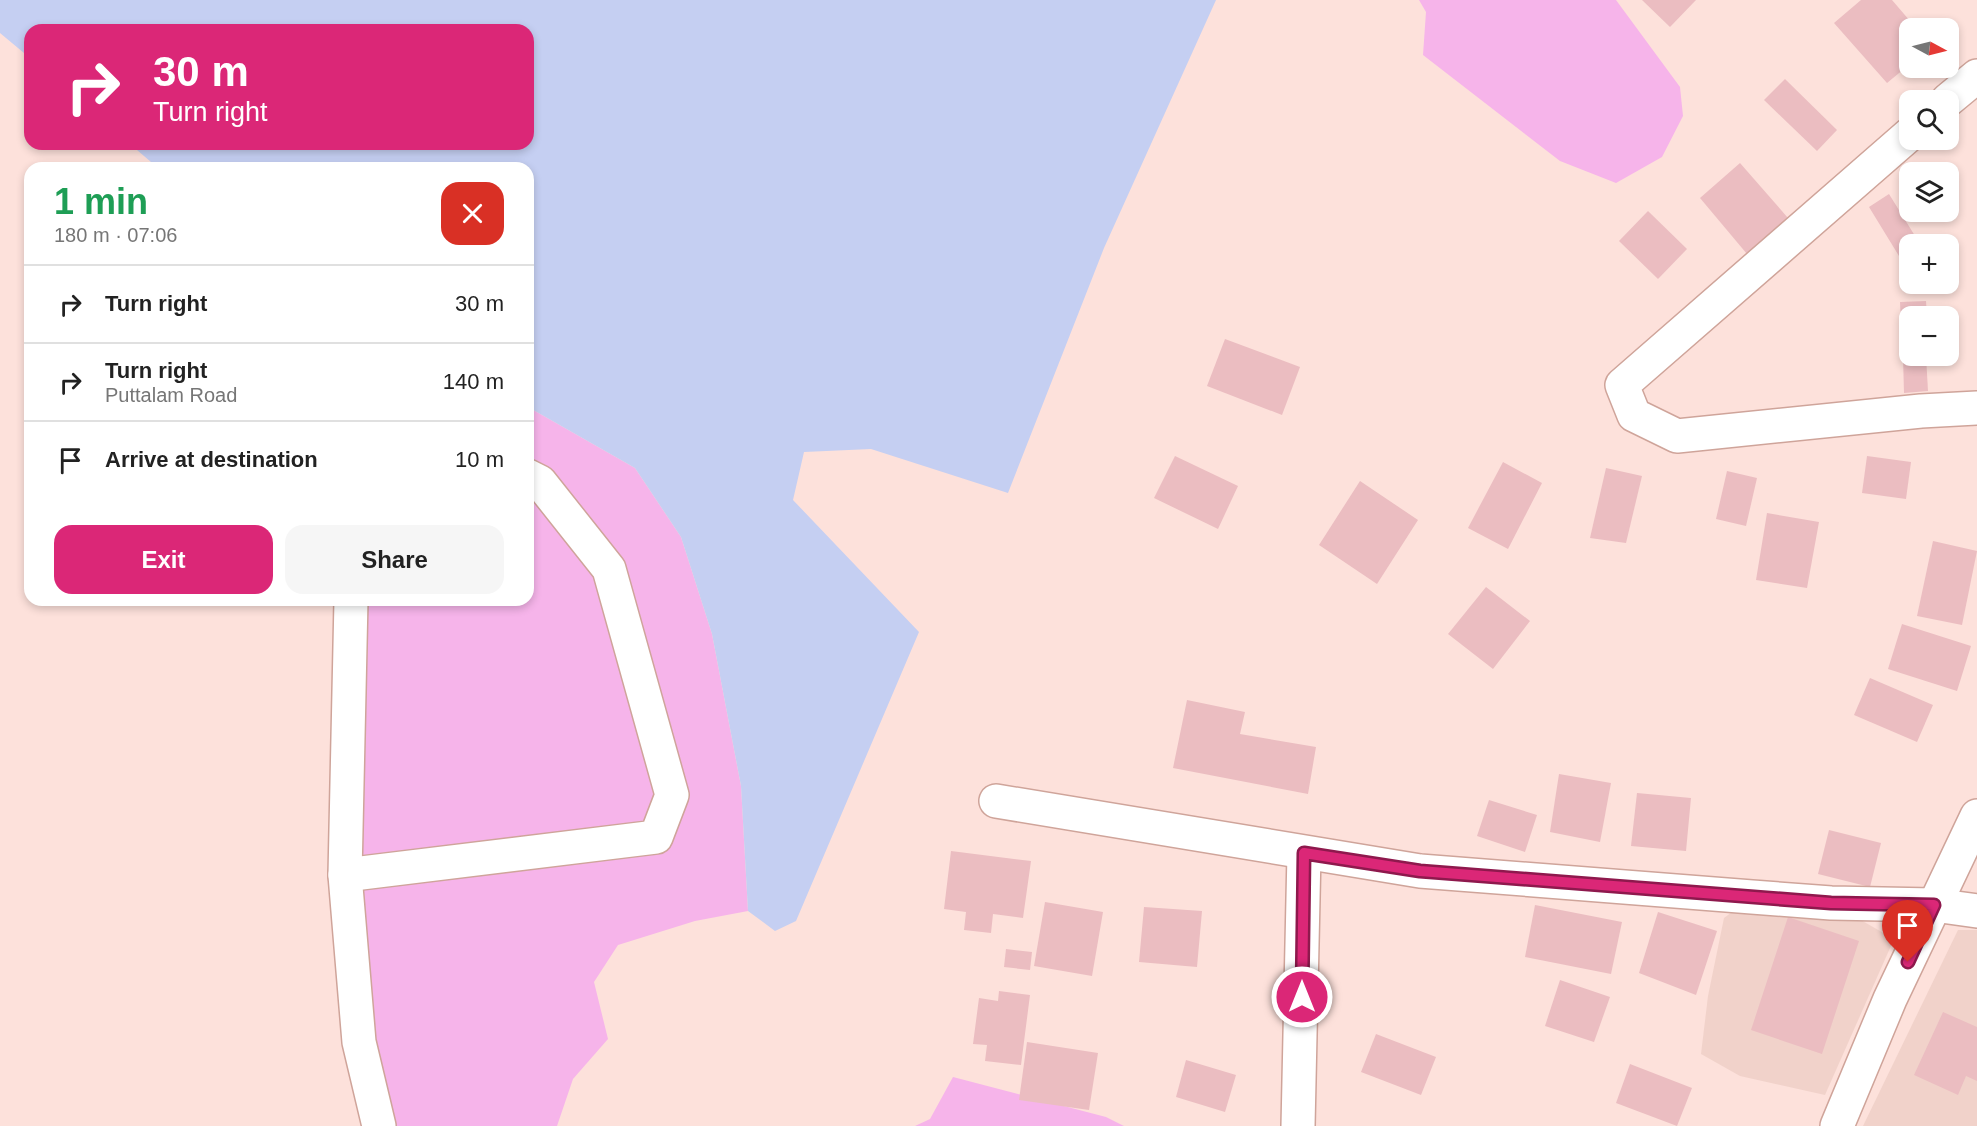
<!DOCTYPE html>
<meta charset="utf-8">
<style>
:root{--surface:#fff;--page:#f6f6f6;--text:#222;--muted:#767676;--line:#e0e0e0;--accent:#db2777}
body{margin:0;font-family:Arial,sans-serif;background:var(--page);color:var(--text);height:100vh;display:flex;flex-direction:column;font-size:22px;white-space:nowrap}
*{box-sizing:border-box;margin:0}
p{font-size:20px;color:var(--muted)}
.icon{flex:none;width:33px;height:33px;fill:none;stroke:currentColor;stroke-width:2;stroke-linecap:round;stroke-linejoin:round}
.map{position:relative;flex:1;overflow:hidden}
.drawer{position:absolute;left:24px;top:162px;width:510px;height:444px;display:flex;flex-direction:column;background:var(--surface);border-radius:18px;box-shadow:0 3px 9px #0003}
.drawer>*{flex:none}
.guide{position:absolute;left:24px;top:24px;width:510px;height:126px;border-radius:18px;box-shadow:0 3px 9px #0003;background:#db2777;color:#fff;overflow:hidden}
.needle{width:39px;rotate:97deg}
.fabs{position:absolute;left:1899px;top:18px;display:grid;gap:12px}
.fabs a{display:grid;place-items:center;width:60px;height:60px;border-radius:12px;background:var(--surface);box-shadow:0 3px 9px #0003;font-size:30px}
.pin{position:absolute;display:grid;place-items:center;width:51px;height:51px;color:#fff;margin:-62px -26px;border-radius:50% 50% 50% 0;rotate:-45deg;box-shadow:0 0 6px #0007}
.pin .icon{rotate:45deg}
.me{position:absolute;width:66px;margin:-33px;rotate:0deg;stroke-linejoin:round;filter:drop-shadow(0 0 4px #0008)}
.turn{display:flex;align-items:center;gap:21px;height:126px;padding:0 30px;font-size:27px}
.turn .icon{width:78px;height:78px;stroke-width:2.5}
.turn b{display:block;font-size:42px;line-height:51px}
.round{display:grid;place-items:center;flex:none;width:63px;height:63px;border-radius:18px;background:var(--page)}
.summary{display:flex;align-items:center;justify-content:space-between;height:102px;padding:0 30px}
h1{font-size:36px;font-weight:700;line-height:45px;color:#1e9e55}
.primary-button{display:flex;gap:12px;margin-top:auto;padding:12px 30px}
.primary-button a{flex:1;height:69px;border-radius:18px;background:var(--accent);color:#fff;font-size:24px;font-weight:700;line-height:69px;text-align:center}
.primary-button a+a{background:var(--page);color:var(--text)}
ul{padding:0;list-style:none}
li{display:flex;align-items:center;gap:18px;height:78px;padding:0 30px;border-top:2px solid var(--line)}
li div{flex:1}
li b{display:block;font-size:22px}
li em{font-style:normal}
.map>svg:first-child{display:block}
.built{fill:#f1d2ca}
.green{fill:#f6b4ea}
.water{fill:#c5cff2}
.building{fill:#ebbdc1}
.lines{fill:none;stroke-linecap:round;stroke-linejoin:round}
.minor-casing{stroke:#cfa49a;stroke-width:36}
.highway-casing{stroke:#cfa49a;stroke-width:36}
.minor{stroke:#fff;stroke-width:33}
.highway{stroke:#fff;stroke-width:33}
.route-casing{stroke:#8e194d;stroke-width:15}
.route{stroke:#db2777;stroke-width:10}
</style>
<div class="map">
<svg width="1977" height="1126" viewBox="0 0 1977 1126">
<rect width="100%" height="100%" fill="#fde1db"/>
<g class="built">
<path d="M 1752,897 L 1831,903 L 1894,939 L 1825,1095 L 1740,1076 L 1701,1054 L 1708,996 L 1724,918 Z"/>
<path d="M 1958,930 L 1977,930 L 1977,1126 L 1863,1126 Z"/>
</g>
<g class="green">
<path d="M 1419,0 L 1616,0 L 1680,87 L 1683,116 L 1662,157 L 1616,183 L 1560,161 L 1423,55 L 1426,12 Z"/>
<path d="M 528,407 L 635,468 L 681,537 L 712,634 L 741,786 L 748,911 L 695,921 L 618,945 L 594,982 L 608,1039 L 573,1079 L 557,1126 L 379,1126 L 359,1042 L 351,600 L 528,600 Z"/>
<path d="M 953,1077 L 1106,1117 L 1124,1126 L 915,1126 L 930,1119 Z"/>
</g>
<path class="water" d="M 0,0 L 1216,0 L 1104,248 L 1008,493 L 871,449 L 804,452 L 793,500 L 919,632 L 796,921 L 775,931 L 748,911 L 741,786 L 712,634 L 681,537 L 635,468 L 528,407 L 528,168 L 158,168 L 130,144 L 528,144 L 528,30 L 30,30 L 30,58 L 0,33 Z"/>
<g class="building">
<path d="M 1642,0 L 1696,0 L 1670,27 Z"/>
<path d="M 1861,0 L 1892,0 L 1916,28 L 1910,28 L 1910,64 L 1887,83 L 1834,23 Z"/>
<path d="M 1785,79 L 1837,130 L 1817,151 L 1764,100 Z"/>
<path d="M 1740,163 L 1788,218 L 1747,254 L 1700,198 Z"/>
<path d="M 1889,194 L 1920,244 L 1910,244 L 1910,250 L 1899,256 L 1869,207 Z"/>
<path d="M 1648,211 L 1687,249 L 1658,279 L 1619,241 Z"/>
<path d="M 1926,301 L 1927,316 L 1910,316 L 1910,345 L 1902,346 L 1900,302 Z"/>
<path d="M 1225,339 L 1300,367 L 1282,415 L 1207,386 Z"/>
<path d="M 1926,356 L 1928,391 L 1904,393 L 1903,357 Z"/>
<path d="M 1175,456 L 1238,486 L 1218,529 L 1154,498 Z"/>
<path d="M 1867,456 L 1911,462 L 1906,499 L 1862,493 Z"/>
<path d="M 1503,462 L 1542,483 L 1508,549 L 1468,528 Z"/>
<path d="M 1606,468 L 1642,476 L 1626,543 L 1590,538 Z"/>
<path d="M 1727,471 L 1757,478 L 1746,526 L 1716,519 Z"/>
<path d="M 1360,481 L 1418,520 L 1377,584 L 1319,545 Z"/>
<path d="M 1767,513 L 1819,522 L 1807,588 L 1756,580 Z"/>
<path d="M 1933,541 L 1977,551 L 1962,625 L 1917,616 Z"/>
<path d="M 1486,587 L 1530,621 L 1493,669 L 1448,634 Z"/>
<path d="M 1902,624 L 1971,646 L 1957,691 L 1888,669 Z"/>
<path d="M 1870,678 L 1933,705 L 1917,742 L 1854,715 Z"/>
<path d="M 1187,700 L 1245,712 L 1240,734 L 1316,747 L 1308,794 L 1173,768 Z"/>
<path d="M 1559,774 L 1611,783 L 1600,842 L 1550,832 Z"/>
<path d="M 1637,793 L 1691,798 L 1686,851 L 1631,846 Z"/>
<path d="M 1489,800 L 1537,815 L 1525,852 L 1477,836 Z"/>
<path d="M 1829,830 L 1881,843 L 1870,887 L 1818,874 Z"/>
<path d="M 951,851 L 1031,861 L 1023,918 L 993,914 L 991,933 L 964,930 L 966,912 L 944,909 Z"/>
<path d="M 1045,902 L 1103,912 L 1092,976 L 1034,966 Z"/>
<path d="M 1535,905 L 1622,922 L 1611,974 L 1525,957 Z"/>
<path d="M 1144,907 L 1202,911 L 1197,967 L 1139,962 Z"/>
<path d="M 1658,912 L 1717,931 L 1696,995 L 1639,973 Z"/>
<path d="M 1788,917 L 1859,941 L 1822,1054 L 1751,1030 Z"/>
<path d="M 1006,949 L 1032,952 L 1030,970 L 1004,967 Z"/>
<path d="M 1560,980 L 1610,997 L 1594,1042 L 1545,1026 Z"/>
<path d="M 999,991 L 1030,995 L 1021,1065 L 985,1061 L 987,1045 L 973,1044 L 979,998 L 998,1001 Z"/>
<path d="M 1943,1012 L 1977,1027 L 1977,1081 L 1966,1076 L 1958,1095 L 1914,1075 Z"/>
<path d="M 1376,1034 L 1436,1057 L 1421,1095 L 1361,1072 Z"/>
<path d="M 1027,1042 L 1098,1053 L 1089,1110 L 1019,1100 Z"/>
<path d="M 1186,1060 L 1236,1075 L 1225,1112 L 1176,1097 Z"/>
<path d="M 1630,1064 L 1692,1088 L 1677,1126 L 1616,1103 Z"/>
</g>
<g class="lines">
<g class="minor-casing">
<g id="minor">
<path d="M 1948,100 L 1977,76"/>
<path d="M 1910,134 L 1622,385 L 1634,415 L 1677,436 L 1921,411 L 1977,408"/>
<path d="M 351,600 L 345,875 L 359,1042 L 379,1126"/>
<path d="M 996,801 L 1420,871 L 1752,897 L 1831,903 L 1934,905 L 1977,911"/>
<path d="M 345,875 L 656,837 L 672,795 L 609,569 L 540,482 L 528,476"/>
<path d="M 1298,1126 L 1304,853"/>
</g>
</g>
<g class="highway-casing">
<path id="highway" d="M 1837,1126 L 1890,999 L 1977,816"/>
</g>
<use href="#minor" class="minor"/>
<use href="#highway" class="highway"/>
</g>
<g class="lines">
<g class="route-casing">
<path id="route" d="M 1302,997 L 1304,853 L 1420,871 L 1831,903 L 1934,905 L 1908,962"/>
</g>
<use href="#route" class="route"/>
</g>
</svg>
<div class="fabs">
<a><svg class="needle" viewBox="-14 -14 28 28"><path d="M0-13l5 13h-10z" fill="#e53935"/><path d="M0 13l5-13h-10z" fill="#767676"/></svg></a>
<a><svg class="icon" aria-label="search" viewBox="0 0 24 24"><circle cx="10" cy="10" r="6"/><path d="M15 15l6 6"/></svg></a>
<a><svg class="icon" aria-label="layers" viewBox="0 0 24 24"><path d="M12 4l9 5-9 5-9-5zM3 14l9 5 9-5"/></svg></a>
<a>+</a>
<a>−</a>
</div>
<div class="pin" style="left:1908px;top:962px;background:#d93025"><svg class="icon" aria-label="arrive" viewBox="0 0 24 24"><path d="M6 21V4h12l-3 4 3 4H6"/></svg></div>
<svg class="me" style="left:1302px;top:997px" viewBox="-20 -20 40 40"><circle r="17" fill="#db2777" stroke="#fff" stroke-width="3"/><path d="M0-11L8 9 0 5-8 9z" fill="#fff"/></svg>
<div class="guide">
<div class="turn"><svg class="icon" aria-label="right" viewBox="0 0 24 24"><path d="M7 20v-9h11M14 6l5 5-5 5"/></svg><div><b>30 m</b>Turn right</div></div>
</div>
<section class="drawer">
<div class="summary"><div><h1>1 min</h1><p>180 m · 07:06</p></div><a class="round" style="background:#d93025;color:#fff"><svg class="icon" aria-label="close" viewBox="0 0 24 24"><path d="M6 6l12 12M18 6L6 18"/></svg></a></div>
<ul>
<li><svg class="icon" aria-label="right" viewBox="0 0 24 24"><path d="M7 20v-9h11M14 6l5 5-5 5"/></svg><div><b>Turn right</b></div><em>30 m</em></li>
<li><svg class="icon" aria-label="right" viewBox="0 0 24 24"><path d="M7 20v-9h11M14 6l5 5-5 5"/></svg><div><b>Turn right</b><p>Puttalam Road</p></div><em>140 m</em></li>
<li><svg class="icon" aria-label="arrive" viewBox="0 0 24 24"><path d="M6 21V4h12l-3 4 3 4H6"/></svg><div><b>Arrive at destination</b></div><em>10 m</em></li>
</ul>
<div class="primary-button"><a>Exit</a><a>Share</a></div>
</section>
</div>
